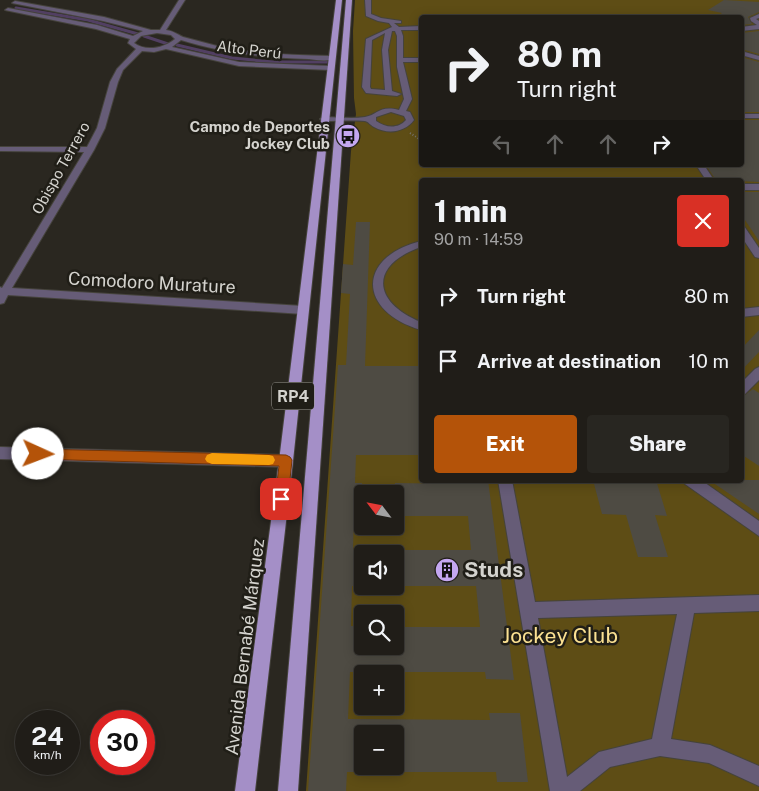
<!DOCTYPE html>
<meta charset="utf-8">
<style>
:root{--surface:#201d18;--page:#282621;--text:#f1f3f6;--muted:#a2a2a2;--line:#3d3b37;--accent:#b45309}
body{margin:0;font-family:"Public Sans",sans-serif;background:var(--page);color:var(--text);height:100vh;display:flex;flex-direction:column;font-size:19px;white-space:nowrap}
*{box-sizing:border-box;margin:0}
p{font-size:16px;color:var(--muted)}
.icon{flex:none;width:28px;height:28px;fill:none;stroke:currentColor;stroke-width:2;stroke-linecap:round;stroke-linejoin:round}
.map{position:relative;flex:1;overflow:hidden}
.drawer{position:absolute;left:419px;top:178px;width:325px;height:305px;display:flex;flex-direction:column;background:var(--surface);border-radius:5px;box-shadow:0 2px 12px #0003,0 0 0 1px var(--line)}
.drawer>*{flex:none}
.banner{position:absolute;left:419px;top:15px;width:325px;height:152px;border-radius:5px;box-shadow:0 2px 12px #0003,0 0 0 1px var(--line);background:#201d18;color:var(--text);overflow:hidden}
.needle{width:32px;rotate:302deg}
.controls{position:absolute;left:354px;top:485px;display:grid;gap:10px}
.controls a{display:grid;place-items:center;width:50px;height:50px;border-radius:5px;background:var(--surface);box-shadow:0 2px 12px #0003,0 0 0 1px var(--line);font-size:25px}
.speed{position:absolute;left:15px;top:710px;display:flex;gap:10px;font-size:25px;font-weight:700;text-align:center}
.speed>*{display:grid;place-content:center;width:65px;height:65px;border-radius:50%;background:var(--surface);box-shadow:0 2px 12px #0003,0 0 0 1px var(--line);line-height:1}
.speed small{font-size:12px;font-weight:400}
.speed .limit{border:8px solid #d22;background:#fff;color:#111}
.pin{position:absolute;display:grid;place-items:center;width:42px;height:42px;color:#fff;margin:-21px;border-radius:10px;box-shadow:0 2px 8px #0006}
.me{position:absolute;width:55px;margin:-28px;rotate:92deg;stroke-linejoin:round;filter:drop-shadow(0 0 4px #0008)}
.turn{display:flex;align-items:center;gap:18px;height:105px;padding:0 15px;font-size:22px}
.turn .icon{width:65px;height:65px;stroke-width:2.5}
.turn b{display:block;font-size:35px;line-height:42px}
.lanes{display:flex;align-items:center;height:48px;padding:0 15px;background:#0003;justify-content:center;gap:25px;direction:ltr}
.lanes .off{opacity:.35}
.round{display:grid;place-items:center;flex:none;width:52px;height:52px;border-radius:5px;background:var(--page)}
.overview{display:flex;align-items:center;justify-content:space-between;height:85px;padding:0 15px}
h1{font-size:30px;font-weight:800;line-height:38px}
.primary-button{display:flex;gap:10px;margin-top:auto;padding:10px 15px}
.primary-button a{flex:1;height:58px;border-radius:5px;background:var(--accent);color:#fff;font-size:20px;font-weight:800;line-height:58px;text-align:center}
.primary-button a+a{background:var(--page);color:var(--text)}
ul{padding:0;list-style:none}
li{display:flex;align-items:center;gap:15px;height:65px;padding:0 15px}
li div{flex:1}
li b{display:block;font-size:19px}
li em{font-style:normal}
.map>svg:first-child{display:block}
.green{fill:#5e4d15;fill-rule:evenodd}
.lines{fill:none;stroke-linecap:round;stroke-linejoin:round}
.stream{stroke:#513f62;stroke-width:3}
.building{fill:#4e4b43}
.minor-casing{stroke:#45433c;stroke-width:2}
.major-casing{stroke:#45433c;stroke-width:2}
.path{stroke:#787670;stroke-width:2;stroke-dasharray:1 2;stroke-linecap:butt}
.minor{fill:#665c77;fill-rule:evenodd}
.major{fill:#a48fc7;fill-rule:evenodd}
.route{fill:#b45309;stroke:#753606}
.slow{fill:#f59e0b}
.labels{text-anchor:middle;stroke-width:5;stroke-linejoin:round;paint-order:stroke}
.far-street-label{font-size:15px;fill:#d4d3ce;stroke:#201e17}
.far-poi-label{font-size:15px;font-weight:bold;fill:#d4d3ce;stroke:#201e17;text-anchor:end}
.shield{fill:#201e17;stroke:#9e9d97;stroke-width:1}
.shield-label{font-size:16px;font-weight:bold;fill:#d4d3ce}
.street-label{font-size:18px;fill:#d4d3ce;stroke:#201e17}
.near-poi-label{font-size:21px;font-weight:bold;fill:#d4d3ce;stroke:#201e17;text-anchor:start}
.near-park-label{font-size:21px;fill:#fbe192;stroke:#201e17}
</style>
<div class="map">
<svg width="759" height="791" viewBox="0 0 759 791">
<rect width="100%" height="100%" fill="#2a2720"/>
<path class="green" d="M 355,0 L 759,0 L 759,791 L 306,791 L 351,151 L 356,114 L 354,98 L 353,31 ZM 421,18 L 741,18 L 741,165 L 421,165 ZM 421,180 L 741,180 L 741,480 L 421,480 ZM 362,494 L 395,494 L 395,526 L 362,526 ZM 362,554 L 395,554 L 395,586 L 362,586 ZM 362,614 L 395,614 L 395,646 L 362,646 ZM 362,674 L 395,674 L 395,706 L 362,706 ZM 362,734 L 395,734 L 395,766 L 362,766 Z"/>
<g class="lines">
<g class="stream">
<path d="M 16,8 L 88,20 L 138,34"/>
<path d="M 144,36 L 168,44"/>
<path d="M 177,45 L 232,58 L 273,62 L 331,62"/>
</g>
</g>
<g class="building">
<path d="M 724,0 L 759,2 L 759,12 L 748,17 L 752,24 L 741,25 L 741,18 L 716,18 L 722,13 L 708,10 Z"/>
<path d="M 759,31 L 759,54 L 741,49 L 741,33 Z"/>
<path d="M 741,57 L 759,62 L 759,112 L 741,112 Z"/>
<path d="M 741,120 L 759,120 L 759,182 L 716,180 L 706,165 L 741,165 Z"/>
<path d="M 741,192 L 759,192 L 759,241 L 741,214 Z"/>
<path d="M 356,222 L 370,222 L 365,366 L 421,366 L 421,455 L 356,455 L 355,483 L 362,483 L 362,516 L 354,516 L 353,550 L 362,550 L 362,586 L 352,586 L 351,626 L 362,626 L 362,646 L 395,646 L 395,627 L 480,627 L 476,586 L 395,586 L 395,550 L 471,550 L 468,516 L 395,516 L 395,483 L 464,484 L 464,480 L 488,480 L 514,680 L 486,679 L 485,672 L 350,672 L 348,719 L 490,720 L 489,713 L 520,713 L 528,782 L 497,782 L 496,772 L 395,772 L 395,734 L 362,734 L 362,772 L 347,772 L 346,791 L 308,791 L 338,365 L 346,365 L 350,294 L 341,293 L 343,264 L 353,265 Z"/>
<path d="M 759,330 L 759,352 L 741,371 L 741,349 Z"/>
<path d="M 753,389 L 759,393 L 759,466 L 741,454 L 741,398 Z"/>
<path d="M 593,480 L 656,480 L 667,516 L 655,515 L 668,557 L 638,557 L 626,515 L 602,514 Z"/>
<path d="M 709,480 L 759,480 L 759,514 Z"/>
</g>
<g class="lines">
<g class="minor-casing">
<g id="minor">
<path d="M 179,0 L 185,0 L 166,30 C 173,31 177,34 183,37 C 194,40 206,43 217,46 C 255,54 293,55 332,56 L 335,58 C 329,62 317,60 309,59 C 265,58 223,53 181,40 L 172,47 L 239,62 L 331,66 L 334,68 L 331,70 L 239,66 L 166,49 L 154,52 L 142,51 L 123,70 L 118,82 L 105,128 L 94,150 L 12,288 L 303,306 L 309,310 L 303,314 L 8,295 L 4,303 L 0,304 L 0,287 L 2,288 L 84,152 L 0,151 L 0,147 L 87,147 L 97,128 L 110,82 L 117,69 L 136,49 L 128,43 L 130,39 L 96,29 L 5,10 L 8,8 L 97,25 L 133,36 L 143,31 L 103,21 L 12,3 L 15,1 L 104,17 L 151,30 L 160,30 ZM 157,33 L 171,35 L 175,39 C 164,48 146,52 134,43 L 141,36 Z"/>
<path d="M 365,0 L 371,0 L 371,14 L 381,18 L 401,21 L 401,23 L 394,23 L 399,27 L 421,26 L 421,30 L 401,30 L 403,36 L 403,58 L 421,58 L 421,62 L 403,62 L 412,99 L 406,111 L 410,112 L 414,120 C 405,132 388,135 374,127 C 370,125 369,122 365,121 C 351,120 337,121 324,121 L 320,119 L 324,117 C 337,117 352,119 365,117 C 378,115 379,105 399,110 L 404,99 L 397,67 L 397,36 L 395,31 L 392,31 L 388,50 L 392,91 L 401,94 L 397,96 L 366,93 L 362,87 L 366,39 L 392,27 L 389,23 L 378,21 L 366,16 ZM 385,33 L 382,50 L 385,90 L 371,89 L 370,87 L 372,40 ZM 391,112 L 404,116 L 406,120 C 398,129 386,128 376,121 L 376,117 Z"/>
<path d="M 759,14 L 759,18 L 756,19 L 759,21 L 759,29 L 741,31 L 741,27 L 757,25 L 751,21 L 750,18 Z"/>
<path d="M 741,51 L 759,56 L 759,60 L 741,55 Z"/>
<rect x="741" y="114" width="18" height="4"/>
<path d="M 696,165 L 704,165 L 714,180 L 706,180 Z"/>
<rect x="741" y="184" width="18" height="6"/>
<path d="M 741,225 L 744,226 L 759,248 L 759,258 L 755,257 L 741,236 Z"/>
<path d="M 421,241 L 421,247 C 369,265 372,302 421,322 L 421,330 C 359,312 355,258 421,241 Z"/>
<path d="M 759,307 L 759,315 L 741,317 L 741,309 Z"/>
<path d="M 759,367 L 759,380 L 745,394 L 741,396 L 741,383 L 755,369 Z"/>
<path d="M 0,447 L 286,455 L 291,457 L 293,461 L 291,465 L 286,467 L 0,459 Z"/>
<path d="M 498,480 L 512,480 L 535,602 L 759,595 L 759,611 L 694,613 L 671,739 L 710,745 L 759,766 L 759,786 L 709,763 L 660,756 L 610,767 L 580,791 L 550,791 ZM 677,614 L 652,739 L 599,752 L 567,777 L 538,618 Z"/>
<path d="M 683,480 L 701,480 L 759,521 L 759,536 L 685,484 Z"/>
</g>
</g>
<g class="major-casing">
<g id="major">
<path d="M 336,0 L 342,0 L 293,461 L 255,791 L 235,791 L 279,461 Z"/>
<path d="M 346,0 L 352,0 L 298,791 L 278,791 Z"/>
</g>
</g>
<path class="path" d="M 410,133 L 421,140"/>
<use href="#minor" class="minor"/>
<use href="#major" class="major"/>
</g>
<path class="route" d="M 38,449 L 286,455 L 290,457 L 292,460 L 288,499 L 286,503 L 281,505 L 277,503 L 275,499 L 279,466 L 38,459 L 34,457 L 32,454 L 34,450 Z"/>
<path class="slow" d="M 212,453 L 269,455 L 273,456 L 275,460 L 273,464 L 269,465 L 212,464 L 207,462 L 205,459 L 207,455 Z"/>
<defs>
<g id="bus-disc" transform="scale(1.25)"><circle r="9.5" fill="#c4a7f1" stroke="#201e17"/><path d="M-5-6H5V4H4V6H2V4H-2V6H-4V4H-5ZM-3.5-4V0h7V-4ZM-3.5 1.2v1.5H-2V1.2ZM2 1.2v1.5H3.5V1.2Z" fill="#111"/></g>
<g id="building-disc" transform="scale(1.25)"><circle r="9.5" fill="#c4a7f1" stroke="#201e17"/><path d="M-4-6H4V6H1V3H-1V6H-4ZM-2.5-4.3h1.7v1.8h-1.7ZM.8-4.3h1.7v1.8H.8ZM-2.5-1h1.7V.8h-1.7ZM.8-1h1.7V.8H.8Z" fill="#111"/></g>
</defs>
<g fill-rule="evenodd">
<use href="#bus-disc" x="348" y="136"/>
<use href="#building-disc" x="447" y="570"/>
</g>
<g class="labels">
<g class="far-street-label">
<text transform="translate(249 50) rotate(7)" y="5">Alto Perú</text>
<text transform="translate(61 168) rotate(-61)" y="5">Obispo Terrero</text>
</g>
<g class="far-poi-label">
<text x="330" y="132">Campo de Deportes<tspan x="330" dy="17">Jockey Club</tspan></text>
</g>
<rect class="shield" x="272" y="382.5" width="42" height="27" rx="4"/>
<g class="shield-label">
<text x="293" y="402">RP4</text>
</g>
<g class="street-label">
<text transform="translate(152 283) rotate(3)" y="6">Comodoro Murature</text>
<text transform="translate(245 647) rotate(-83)" y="6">Avenida Bernabé Márquez</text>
</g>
<g class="near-poi-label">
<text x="464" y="577">Studs</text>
</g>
<g class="near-park-label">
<text x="560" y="643">Jockey Club</text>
</g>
</g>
</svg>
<div class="controls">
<a><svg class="needle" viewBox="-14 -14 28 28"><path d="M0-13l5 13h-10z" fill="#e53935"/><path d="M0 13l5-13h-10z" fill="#a2a2a2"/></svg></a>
<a><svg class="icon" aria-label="sound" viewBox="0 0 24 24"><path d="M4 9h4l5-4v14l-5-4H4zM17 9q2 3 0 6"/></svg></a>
<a><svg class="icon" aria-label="search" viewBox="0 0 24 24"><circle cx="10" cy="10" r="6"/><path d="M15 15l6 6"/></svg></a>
<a>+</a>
<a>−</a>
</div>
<div class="speed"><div>24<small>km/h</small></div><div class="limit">30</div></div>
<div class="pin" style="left:281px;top:499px;background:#d93025"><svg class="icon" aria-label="arrive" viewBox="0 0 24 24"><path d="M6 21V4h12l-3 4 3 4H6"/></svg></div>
<svg class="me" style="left:38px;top:454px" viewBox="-20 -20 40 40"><circle r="19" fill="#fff"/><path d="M0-13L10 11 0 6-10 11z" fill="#b45309"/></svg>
<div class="banner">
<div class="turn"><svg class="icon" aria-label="right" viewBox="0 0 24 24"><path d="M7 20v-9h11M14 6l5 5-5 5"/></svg><div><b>80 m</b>Turn right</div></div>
<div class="lanes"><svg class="icon off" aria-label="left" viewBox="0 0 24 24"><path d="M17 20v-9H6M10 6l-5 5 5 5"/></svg><svg class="icon off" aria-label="ahead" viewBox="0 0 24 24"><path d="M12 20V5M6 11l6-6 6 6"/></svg><svg class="icon off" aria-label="ahead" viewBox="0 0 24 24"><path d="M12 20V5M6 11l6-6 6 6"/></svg><svg class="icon" aria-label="right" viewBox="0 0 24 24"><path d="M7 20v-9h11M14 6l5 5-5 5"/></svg></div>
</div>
<section class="drawer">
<div class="overview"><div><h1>1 min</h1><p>90 m · 14:59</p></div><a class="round" style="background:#d93025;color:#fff"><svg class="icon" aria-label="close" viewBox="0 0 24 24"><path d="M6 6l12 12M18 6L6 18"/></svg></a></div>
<ul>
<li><svg class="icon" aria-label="right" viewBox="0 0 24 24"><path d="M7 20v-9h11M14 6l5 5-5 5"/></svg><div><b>Turn right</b></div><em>80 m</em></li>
<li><svg class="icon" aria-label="arrive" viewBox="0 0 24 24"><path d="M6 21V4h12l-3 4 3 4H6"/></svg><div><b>Arrive at destination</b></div><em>10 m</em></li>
</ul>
<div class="primary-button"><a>Exit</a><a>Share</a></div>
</section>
</div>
